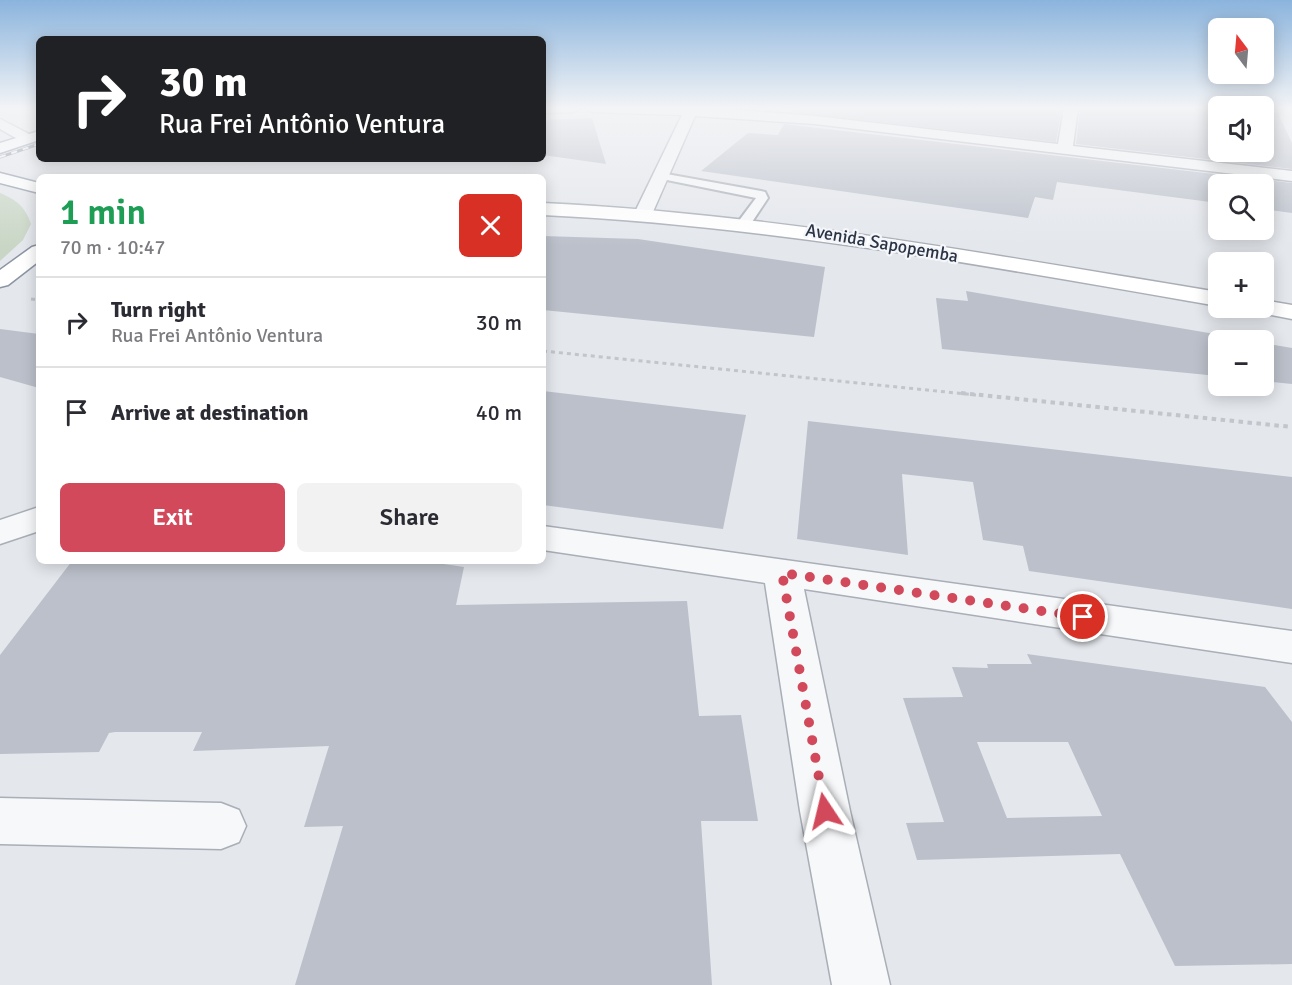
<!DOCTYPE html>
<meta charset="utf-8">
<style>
:root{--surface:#fff;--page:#f2f2f3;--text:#2b2b33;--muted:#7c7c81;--line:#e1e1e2;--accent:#d1495b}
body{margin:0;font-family:Signika,sans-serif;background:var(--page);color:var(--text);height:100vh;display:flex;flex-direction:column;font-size:22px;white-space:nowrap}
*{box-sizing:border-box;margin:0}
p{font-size:20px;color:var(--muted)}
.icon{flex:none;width:33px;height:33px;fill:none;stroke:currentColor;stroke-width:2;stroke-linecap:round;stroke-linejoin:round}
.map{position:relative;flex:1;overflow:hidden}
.sheet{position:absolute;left:36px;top:174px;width:510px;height:390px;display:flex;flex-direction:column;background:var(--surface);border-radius:9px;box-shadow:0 3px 15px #0003}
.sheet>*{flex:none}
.top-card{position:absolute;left:36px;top:36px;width:510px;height:126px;border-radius:9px;box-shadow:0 3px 15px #0003;background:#202124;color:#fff;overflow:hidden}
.needle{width:39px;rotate:344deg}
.tools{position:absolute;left:1208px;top:18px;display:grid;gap:12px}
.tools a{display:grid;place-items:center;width:66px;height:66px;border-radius:9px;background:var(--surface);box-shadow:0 3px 15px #0003;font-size:30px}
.pin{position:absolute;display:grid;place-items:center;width:51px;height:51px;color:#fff;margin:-26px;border:3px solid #fff;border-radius:50%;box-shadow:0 2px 6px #0007}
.me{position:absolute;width:66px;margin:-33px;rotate:350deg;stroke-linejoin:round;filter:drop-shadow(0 0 4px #0008)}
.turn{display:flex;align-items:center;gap:21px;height:126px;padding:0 24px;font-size:27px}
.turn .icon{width:78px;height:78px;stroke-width:2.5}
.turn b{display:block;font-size:42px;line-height:51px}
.round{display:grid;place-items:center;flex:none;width:63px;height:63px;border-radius:9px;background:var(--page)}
.summary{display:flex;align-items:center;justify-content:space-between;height:102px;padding:0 24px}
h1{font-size:36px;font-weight:600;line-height:45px;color:#1e9e55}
.primary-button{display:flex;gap:12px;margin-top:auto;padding:12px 24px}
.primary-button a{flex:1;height:69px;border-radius:9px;background:var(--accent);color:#fff;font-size:24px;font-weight:600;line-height:69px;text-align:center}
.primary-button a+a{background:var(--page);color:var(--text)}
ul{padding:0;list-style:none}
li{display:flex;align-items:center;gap:18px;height:90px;padding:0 24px;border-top:2px solid var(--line)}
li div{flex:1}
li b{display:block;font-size:22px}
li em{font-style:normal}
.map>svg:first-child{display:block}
.green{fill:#c9d6c5}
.building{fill:#bbc0ca;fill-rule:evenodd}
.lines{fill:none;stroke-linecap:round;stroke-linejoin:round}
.service-casing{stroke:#a9aeb7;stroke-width:4}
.minor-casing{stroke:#a9aeb7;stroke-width:3}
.secondary-casing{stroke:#a9aeb7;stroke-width:3}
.trunk-casing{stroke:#8b94a3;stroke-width:3}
.path-far1{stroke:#c2c5cb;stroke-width:3;stroke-dasharray:4 4;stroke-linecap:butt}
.path{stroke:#c2c5cb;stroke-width:4;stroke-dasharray:4.5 4.5;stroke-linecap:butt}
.service{fill:#f7f8fa;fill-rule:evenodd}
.minor{fill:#f7f8fa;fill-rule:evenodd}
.secondary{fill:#fff;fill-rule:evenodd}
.trunk{fill:#fff;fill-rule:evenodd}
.rail-casing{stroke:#7d8696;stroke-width:3}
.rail{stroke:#f4f6f9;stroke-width:2;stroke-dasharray:6;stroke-linecap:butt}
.route{stroke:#d1495b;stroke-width:10;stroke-dasharray:0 18}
.labels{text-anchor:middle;stroke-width:4.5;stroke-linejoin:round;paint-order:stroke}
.far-street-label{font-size:18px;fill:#2b3445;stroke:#f4f6f9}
</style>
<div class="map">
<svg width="1292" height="985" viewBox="0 0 1292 985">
<rect width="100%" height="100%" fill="#e4e7ec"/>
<path class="green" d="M 0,193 C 17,200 25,207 31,224 L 23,240 L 0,261 Z"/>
<g class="building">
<path d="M 794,108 L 962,109 L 1062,108 L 1056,142 L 792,112 Z"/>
<path d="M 1080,108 L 1218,108 L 1218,152 L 1263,152 L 1263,108 L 1268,108 L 1269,112 L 1278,113 L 1292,143 L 1292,169 L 1076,144 Z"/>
<path d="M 592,118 L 606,164 L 543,155 L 543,120 Z"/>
<path d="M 784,124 L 1292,183 L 1292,213 L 1263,209 L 1263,184 L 1218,184 L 1218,203 L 1057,182 L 1053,200 L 1035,197 L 1028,218 L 701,171 L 748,133 L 778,135 Z"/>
<path d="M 543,236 L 638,239 L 825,267 L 814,337 L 543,310 Z"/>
<path d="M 966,291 L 1162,325 L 1250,340 L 1218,340 L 1218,376 L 942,349 L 936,298 L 968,301 Z"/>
<path d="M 0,329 L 39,334 L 39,388 L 0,377 Z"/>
<path d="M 1263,343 L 1292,348 L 1292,384 L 1263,381 Z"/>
<path d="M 543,391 L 746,415 L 723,529 L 543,505 Z"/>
<path d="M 808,421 L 1292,477 L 1292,609 L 1029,571 L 1023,546 L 983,540 L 973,482 L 902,474 L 908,555 L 797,539 Z"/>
<path d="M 72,561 L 423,561 L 464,567 L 456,605 L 687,601 L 699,716 L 741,715 L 758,821 L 701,821 L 712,985 L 295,985 L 343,826 L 304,827 L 329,746 L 193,751 L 202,732 L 115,732 L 109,733 L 99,752 L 0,754 L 0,655 Z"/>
<path d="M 1027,654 L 1265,687 L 1292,722 L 1292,964 L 1175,966 L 1120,854 L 917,860 L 906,823 L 944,822 L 903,698 L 963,697 L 952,667 L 988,668 L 987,664 L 1032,664 ZM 977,742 L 1068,742 L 1102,816 L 1007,818 Z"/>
</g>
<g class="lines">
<g class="service-casing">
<path id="service" d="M 661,173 L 761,191 L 765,192 L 768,198 L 750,225 L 745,226 L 738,222 L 756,198 L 657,178 L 657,174 Z"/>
</g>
<g class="minor-casing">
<g id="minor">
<path d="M 543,108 L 581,108 L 574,112 L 543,113 Z"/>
<path d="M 585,108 L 711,108 L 815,116 L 1058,144 L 1064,108 L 1078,108 L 1073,146 L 1292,171 L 1292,181 L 815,124 L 695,116 L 652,214 L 643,220 L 634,214 L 682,115 L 592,112 Z"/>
<path d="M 0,119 L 33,136 L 36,139 L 33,142 L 23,142 L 0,129 Z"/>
<path d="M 39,507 L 39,531 L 0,544 L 0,520 Z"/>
<path d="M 543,526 L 1292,631 L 1292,663 L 804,589 L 850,811 L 890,985 L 832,985 L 800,811 L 765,583 L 543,550 Z"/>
<path d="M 0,798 L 221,803 L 239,810 L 246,826 L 239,842 L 221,849 L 0,844 Z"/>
</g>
</g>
<g class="secondary-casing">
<g id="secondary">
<path d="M 543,203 C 771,214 993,255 1218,292 L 1218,306 C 994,267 771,226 543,215 Z"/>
<path d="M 1263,300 L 1292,305 L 1292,319 L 1255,312 L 1252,308 L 1263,308 Z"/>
</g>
</g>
<g class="trunk-casing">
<g id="trunk">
<path d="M 39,131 L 39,140 L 0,153 L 0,143 Z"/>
<path d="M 0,173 L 39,183 L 39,193 L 0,183 Z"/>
<path d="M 39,245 L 39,261 L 8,285 L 0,287 L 0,270 L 32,247 Z"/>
</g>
</g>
<g class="path-far1">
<path d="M 31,299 L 39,300"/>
<path d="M 543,351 L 976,395"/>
</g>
<path class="path" d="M 961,393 L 1292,427"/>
<use href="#service" class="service"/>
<use href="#minor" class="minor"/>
<use href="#secondary" class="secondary"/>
<use href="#trunk" class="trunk"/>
<g class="rail-casing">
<path id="rail" d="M 0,157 L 39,144"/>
</g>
<use href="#rail" class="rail"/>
</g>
<linearGradient id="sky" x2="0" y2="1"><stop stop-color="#8bb4dd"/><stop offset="0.44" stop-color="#f3f4f6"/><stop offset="1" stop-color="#f3f4f6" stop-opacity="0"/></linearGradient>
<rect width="1292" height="246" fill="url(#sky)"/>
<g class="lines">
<path class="route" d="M 825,811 L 782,573 L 1083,617"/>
</g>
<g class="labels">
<g class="far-street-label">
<text transform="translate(882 243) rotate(10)" y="6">Avenida Sapopemba</text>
</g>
</g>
</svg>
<div class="tools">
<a><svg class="needle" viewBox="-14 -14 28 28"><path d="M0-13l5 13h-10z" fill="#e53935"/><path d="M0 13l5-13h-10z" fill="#7c7c81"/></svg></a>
<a><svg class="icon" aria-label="sound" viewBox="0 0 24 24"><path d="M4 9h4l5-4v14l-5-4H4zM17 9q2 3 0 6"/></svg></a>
<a><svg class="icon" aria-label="search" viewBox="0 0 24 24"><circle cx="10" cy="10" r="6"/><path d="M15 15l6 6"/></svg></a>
<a>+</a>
<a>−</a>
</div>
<div class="pin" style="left:1083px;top:617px;background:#d93025"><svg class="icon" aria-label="arrive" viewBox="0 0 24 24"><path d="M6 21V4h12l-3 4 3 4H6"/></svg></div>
<svg class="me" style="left:825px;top:811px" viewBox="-20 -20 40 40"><path d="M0-17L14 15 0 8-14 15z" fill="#d1495b" stroke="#fff" stroke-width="4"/></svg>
<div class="top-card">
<div class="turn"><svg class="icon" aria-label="right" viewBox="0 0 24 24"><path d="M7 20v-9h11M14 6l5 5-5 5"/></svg><div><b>30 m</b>Rua Frei Antônio Ventura</div></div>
</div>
<section class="sheet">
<div class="summary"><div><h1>1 min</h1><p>70 m · 10:47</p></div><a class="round" style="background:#d93025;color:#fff"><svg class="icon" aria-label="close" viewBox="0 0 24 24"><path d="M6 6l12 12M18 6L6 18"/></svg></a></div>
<ul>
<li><svg class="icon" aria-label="right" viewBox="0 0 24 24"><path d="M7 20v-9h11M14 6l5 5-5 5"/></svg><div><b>Turn right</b><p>Rua Frei Antônio Ventura</p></div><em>30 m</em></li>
<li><svg class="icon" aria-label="arrive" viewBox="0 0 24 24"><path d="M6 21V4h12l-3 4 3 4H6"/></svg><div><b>Arrive at destination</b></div><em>40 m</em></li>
</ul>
<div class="primary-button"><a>Exit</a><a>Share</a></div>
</section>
</div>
